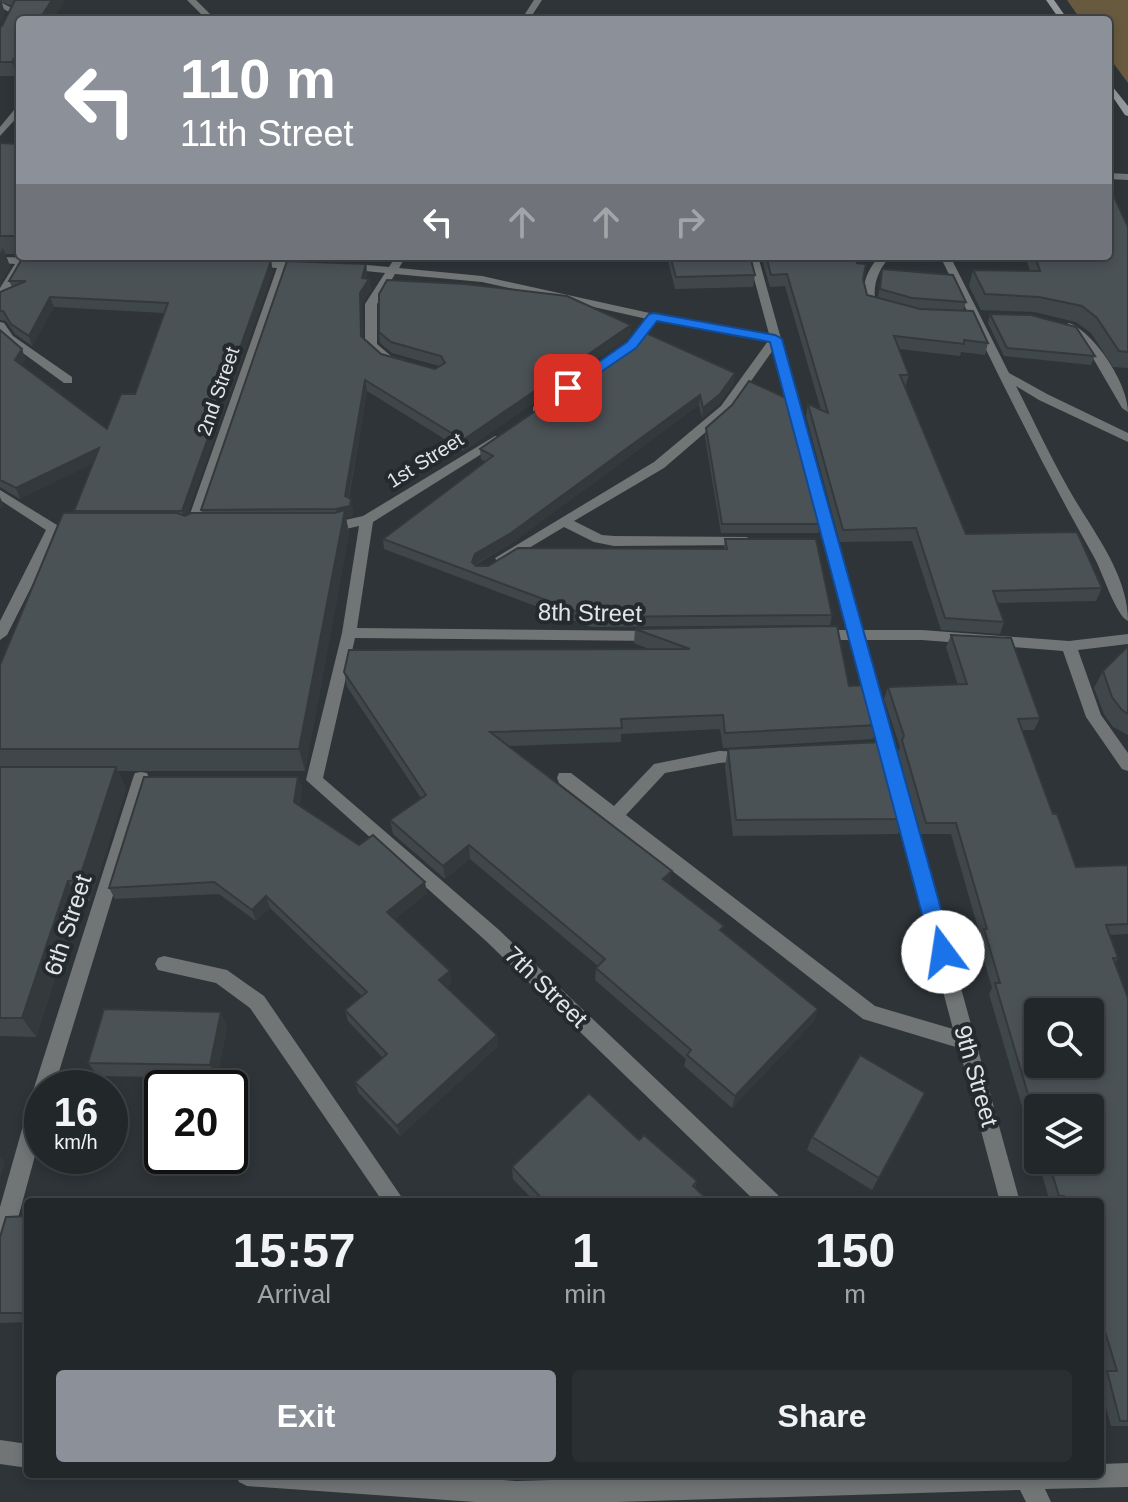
<!DOCTYPE html>
<style>
:root{--surface:#22272a;--page:#2a2f32;--text:#f1f3f6;--muted:#a2a5a8;--line:#3f4447;--accent:#8c9099}
body{margin:0;font-family:Arial,sans-serif;background:var(--page);color:var(--text);height:100vh;display:flex;flex-direction:column;font-size:30px;white-space:nowrap}
*{box-sizing:border-box;margin:0}
p{font-size:26px;color:var(--muted)}
.icon{flex:none;width:44px;height:44px;fill:none;stroke:currentColor;stroke-width:2;stroke-linecap:round;stroke-linejoin:round}
.map{position:relative;flex:1;overflow:hidden}
.sheet{position:absolute;left:24px;top:1198px;width:1080px;height:280px;display:flex;flex-direction:column;background:var(--surface);border-radius:8px;box-shadow:0 4px 12px #0003,0 0 0 2px var(--line)}
.sheet>*{flex:none}
.top-card{position:absolute;left:16px;top:16px;width:1096px;height:244px;border-radius:8px;box-shadow:0 4px 12px #0003,0 0 0 2px var(--line);background:#8c9099;color:#fff;overflow:hidden}
.buttons{position:absolute;left:1024px;top:998px;display:grid;gap:16px}
.buttons a{display:grid;place-items:center;width:80px;height:80px;border-radius:8px;background:var(--surface);box-shadow:0 4px 12px #0003,0 0 0 2px var(--line);font-size:40px}
.speed{position:absolute;left:24px;top:1070px;display:flex;gap:16px;font-size:40px;font-weight:700;text-align:center}
.speed>*{display:grid;place-content:center;width:104px;height:104px;border-radius:50%;background:var(--surface);box-shadow:0 4px 12px #0003,0 0 0 2px var(--line);line-height:1}
.speed small{font-size:20px;font-weight:400}
.speed .limit{border:4px solid #111;border-radius:12px;background:#fff;color:#111}
.pin{position:absolute;display:grid;place-items:center;width:68px;height:68px;color:#fff;margin:-34px;border-radius:16px;box-shadow:0 4px 12px #0006}
.me{position:absolute;width:88px;margin:-44px;rotate:346deg;stroke-linejoin:round;filter:drop-shadow(0 0 6px #0008)}
.turn{display:flex;align-items:center;gap:28px;height:168px;padding:0 32px;font-size:36px}
.turn .icon{width:104px;height:104px;stroke-width:2.5}
.turn b{display:block;font-size:56px;line-height:68px}
.lanes{display:flex;align-items:center;height:76px;padding:0 32px;background:#0003;justify-content:center;gap:40px;direction:ltr}
.lanes .off{opacity:.35}
.eta{display:flex;justify-content:space-evenly;align-items:center;height:136px;text-align:center}
.eta b{font-size:48px;font-weight:700;line-height:56px}
.action{display:flex;gap:16px;margin-top:auto;padding:16px 32px}
.action a{flex:1;height:92px;border-radius:8px;background:var(--accent);color:#fff;font-size:32px;font-weight:700;line-height:92px;text-align:center}
.action a+a{background:var(--page);color:var(--text)}
.map>svg:first-child{display:block}
.green{fill:#675a3e}
.lines{fill:none;stroke-linecap:round;stroke-linejoin:round}
.lane{fill:#717576;fill-rule:evenodd}
.secondary{fill:#94999c;fill-rule:evenodd}
.wall{fill:#40474a;fill-rule:evenodd}
.shaded-wall{fill:#34393c}
.building{fill:#4b5256;stroke:#34393c;stroke-width:2;fill-rule:evenodd}
.route{fill:#1a73e8;stroke:#114b97;stroke-width:2}
.labels{text-anchor:middle;stroke-width:8;stroke-linejoin:round;paint-order:stroke}
.far-street-label{font-size:20px;fill:#e1e5e8;stroke:#242a2e}
.street-label{font-size:24px;fill:#e1e5e8;stroke:#242a2e}
</style>
<div class="map">
<svg width="1128" height="1502" viewBox="0 0 1128 1502">
<rect width="100%" height="100%" fill="#2e3438"/>
<path class="green" d="M 1067,0 L 1128,0 L 1128,83 L 1108,56 L 1108,20 L 1081,20 Z"/>
<g class="lines">
<g class="lane">
<path d="M 187,0 L 196,0 L 216,20 L 207,20 Z"/>
<path d="M 534,0 L 542,0 L 529,20 L 521,20 Z"/>
<path d="M 0,2 L 18,11 L 4,38 L 0,41 L 0,30 L 9,12 L 0,7 Z"/>
<path d="M 14,110 L 20,110 L 20,114 L 0,136 L 0,127 Z"/>
<path d="M 1108,173 L 1128,174 L 1128,180 L 1108,179 Z"/>
<path d="M 396,256 L 406,256 L 399,268 L 482,276 L 654,314 L 769,334 L 748,256 L 758,256 L 862,630 L 922,630 L 1069,641 L 1128,634 L 1128,644 L 1078,650 L 1101,715 L 1128,753 L 1128,771 L 1122,769 L 1086,717 L 1063,651 L 922,640 L 865,640 L 1020,1202 L 1000,1202 L 959,1048 L 863,1019 L 559,783 L 557,778 L 559,773 L 571,773 L 614,806 L 654,764 L 719,751 L 754,752 L 756,756 L 754,760 L 719,763 L 665,773 L 626,815 L 875,1006 L 953,1029 L 850,640 L 819,640 L 812,635 L 819,630 L 847,630 L 773,350 L 729,412 L 664,468 L 574,521 L 602,535 L 614,536 L 746,537 L 751,539 L 753,542 L 751,545 L 614,546 L 594,542 L 564,527 L 507,561 L 497,561 L 495,558 L 654,462 L 721,406 L 768,341 L 657,321 L 636,347 L 616,359 L 610,355 L 612,353 L 628,343 L 647,319 L 482,282 L 395,274 L 377,304 L 377,344 L 391,356 L 406,360 L 408,363 L 402,367 L 383,362 L 365,345 L 365,304 L 385,273 L 346,269 L 341,266 L 346,263 L 389,267 Z"/>
<path d="M 879,256 L 890,256 C 879,270 873,282 875,300 L 889,309 L 883,312 L 866,304 C 860,286 867,271 879,256 Z"/>
<path d="M 940,256 L 950,256 L 1009,373 L 1047,394 L 1128,433 L 1128,442 L 1039,400 L 1016,386 C 1033,419 1049,454 1067,486 C 1090,528 1128,572 1128,621 C 1116,616 1102,571 1094,557 C 1038,459 990,357 940,256 Z"/>
<path d="M 0,257 L 42,258 L 47,261 L 42,264 L 24,264 L 6,297 L 0,300 L 0,288 L 15,264 L 0,263 Z"/>
<path d="M 250,261 L 306,262 L 311,265 L 306,268 L 287,268 L 198,531 L 191,536 L 184,531 L 277,268 L 246,266 L 246,262 Z"/>
<path d="M 0,322 L 4,323 L 13,336 L 72,377 L 72,383 L 64,383 L 5,340 L 0,333 Z"/>
<path d="M 1069,323 C 1095,333 1128,384 1128,412 L 1122,408 L 1090,353 L 1063,326 Z"/>
<path d="M 597,364 L 603,368 L 601,371 L 541,413 L 533,413 L 533,407 Z"/>
<path d="M 495,436 L 499,437 L 499,443 L 373,522 L 357,628 L 656,631 L 663,636 L 656,641 L 355,638 L 323,778 L 498,929 L 778,1195 L 781,1202 L 756,1202 L 486,941 L 306,780 L 342,633 L 359,526 L 328,533 L 321,528 L 323,525 L 363,516 Z"/>
<path d="M 0,490 L 57,525 L 77,525 L 84,530 L 77,535 L 58,534 L 7,635 L 0,640 L 0,621 L 46,530 L 0,500 Z"/>
<path d="M 141,772 L 147,773 L 149,778 L 54,1088 L 42,1088 L 42,1130 L 11,1244 L 8,1252 L 0,1255 L 0,1207 L 32,1094 L 133,778 L 135,773 Z"/>
<path d="M 164,956 L 227,970 L 264,996 L 405,1202 L 383,1202 L 250,1008 L 216,983 L 158,970 L 155,964 L 158,958 Z"/>
<path d="M 0,1440 L 28,1444 L 28,1468 L 0,1464 Z"/>
<path d="M 1128,1463 L 1128,1487 L 1045,1489 L 1051,1502 L 1026,1502 L 1020,1490 L 617,1502 L 475,1502 L 247,1486 L 239,1482 L 235,1474 L 416,1474 L 517,1481 L 757,1474 L 1100,1474 L 1100,1464 Z"/>
</g>
<g class="secondary">
<path d="M 1046,0 L 1054,0 L 1068,20 L 1060,20 Z"/>
<path d="M 1108,81 L 1128,106 L 1128,116 L 1125,115 L 1108,90 Z"/>
</g>
</g>
<g class="wall">
<path d="M 0,0 L 65,0 L 52,20 L 20,20 L 17,76 L 0,76 L 0,27 L 2,26 L 12,6 L 1,2 L 5,13 L 0,24 Z"/>
<path d="M 0,143 L 20,144 L 20,254 L 5,254 L 10,266 L 0,284 Z"/>
<path d="M 1128,227 L 1128,368 L 1113,367 L 1091,333 L 1076,322 L 1034,312 L 981,310 L 969,286 L 973,270 L 1030,271 L 1025,256 L 1108,256 Z"/>
<path d="M 90,256 L 373,256 L 371,262 Z"/>
<path d="M 667,256 L 750,256 L 755,275 L 753,287 L 675,289 Z"/>
<path d="M 761,256 L 855,256 L 867,295 L 878,298 L 882,269 L 966,302 L 963,311 L 988,343 L 985,355 L 961,352 L 960,356 L 899,349 L 909,375 L 905,387 L 966,534 L 1102,588 L 1096,601 L 997,603 L 1004,622 L 1000,634 L 941,630 L 912,541 L 840,542 L 806,416 L 808,404 L 821,410 L 785,286 L 770,287 ZM 915,308 L 955,310 L 920,309 Z"/>
<path d="M 366,264 L 367,275 L 366,278 L 369,279 L 371,289 L 362,304 L 363,338 L 381,354 L 435,369 L 439,366 L 392,353 L 380,343 L 379,332 L 631,325 L 630,336 L 464,451 L 367,391 L 349,498 L 353,510 L 352,516 L 346,518 L 349,533 L 305,771 L 118,771 L 126,789 L 90,901 L 80,901 L 36,1037 L 0,1036 L 0,665 L 75,513 L 74,511 L 93,463 L 20,499 L 0,487 L 0,330 L 22,349 L 25,359 L 22,365 L 107,429 L 135,394 L 164,313 L 54,307 L 32,346 L 15,334 L 6,321 L 0,320 L 0,292 L 12,287 L 9,281 L 273,271 L 187,515 L 202,513 L 201,510 Z"/>
<path d="M 990,314 L 1095,356 L 1091,365 L 1004,356 L 988,323 Z"/>
<path d="M 638,340 L 734,383 L 719,404 L 702,418 L 699,405 L 512,543 L 475,565 L 476,566 L 724,549 L 725,539 L 832,615 L 830,625 L 591,627 L 384,549 L 383,539 L 486,462 L 481,459 L 480,449 Z"/>
<path d="M 706,428 L 820,524 L 818,533 L 721,533 L 705,437 Z"/>
<path d="M 635,629 L 849,686 L 878,725 L 873,739 L 723,748 L 720,729 L 621,734 L 621,742 L 509,746 L 670,884 L 722,932 L 818,1009 L 814,1021 L 732,1108 L 684,1066 L 686,1059 L 595,980 L 596,968 L 598,966 L 470,859 L 445,879 L 393,834 L 390,820 L 421,798 L 347,687 L 344,672 L 649,649 L 634,643 Z"/>
<path d="M 951,635 L 1040,718 L 1034,730 L 1022,730 L 1053,814 L 1076,867 L 1128,865 L 1128,934 L 1110,935 L 1118,958 L 1115,963 L 1128,998 L 1128,1426 L 1111,1426 L 1100,1386 L 1100,1376 L 1106,1371 L 1100,1351 L 1100,1202 L 1050,1202 L 989,994 L 992,988 L 978,940 L 980,935 L 951,834 L 921,834 L 898,752 L 900,747 L 884,699 L 888,687 L 958,685 L 946,647 ZM 1038,1108 L 1090,1160 L 1038,1160 Z"/>
<path d="M 1128,646 L 1128,735 L 1113,727 L 1104,714 L 1094,688 L 1103,671 Z"/>
<path d="M 728,749 L 904,819 L 898,834 L 733,836 L 725,766 Z"/>
<path d="M 298,777 L 302,789 L 299,805 L 427,893 L 395,919 L 452,982 L 446,987 L 497,1035 L 498,1046 L 400,1136 L 358,1092 L 355,1082 L 383,1058 L 348,1021 L 345,1010 L 362,996 L 270,908 L 256,921 L 219,894 L 115,899 L 109,888 Z"/>
<path d="M 227,1026 L 217,1078 L 98,1076 L 88,1063 Z"/>
<path d="M 925,1093 L 872,1190 L 807,1150 L 812,1137 Z"/>
<path d="M 639,1140 L 697,1181 L 695,1188 L 710,1202 L 535,1202 L 513,1179 L 512,1167 Z"/>
<path d="M 28,1216 L 28,1322 L 0,1323 L 0,1237 Z"/>
</g>
<g class="shaded-wall">
<path d="M 1,0 L 5,13 L 0,24 L 0,1 Z"/>
<path d="M 52,0 L 65,0 L 52,20 L 39,20 Z"/>
<path d="M 20,49 L 20,71 L 17,76 L 12,62 Z"/>
<path d="M 3,248 L 10,266 L 0,284 L 0,253 Z"/>
<path d="M 271,261 L 273,271 L 185,521 L 182,511 Z"/>
<path d="M 366,264 L 367,275 L 363,289 L 362,278 Z"/>
<path d="M 369,279 L 371,289 L 362,304 L 363,347 L 361,336 L 360,293 Z"/>
<path d="M 50,297 L 54,307 L 32,346 L 29,336 Z"/>
<path d="M 631,325 L 630,336 L 464,451 L 463,440 Z"/>
<path d="M 22,349 L 25,359 L 19,370 L 15,360 Z"/>
<path d="M 735,373 L 734,383 L 719,404 L 702,418 L 703,408 Z"/>
<path d="M 365,380 L 367,391 L 347,506 L 351,499 L 353,510 L 352,516 L 346,518 L 349,533 L 305,771 L 299,749 L 338,520 L 336,509 L 345,496 Z"/>
<path d="M 700,395 L 699,405 L 512,543 L 475,564 L 472,572 L 472,562 L 475,554 Z"/>
<path d="M 99,448 L 103,459 L 20,499 L 16,488 Z"/>
<path d="M 0,497 L 4,506 L 0,509 Z"/>
<path d="M 116,767 L 126,789 L 90,901 L 79,880 Z"/>
<path d="M 298,777 L 302,789 L 297,814 L 294,802 Z"/>
<path d="M 469,845 L 470,859 L 445,879 L 443,866 Z"/>
<path d="M 672,871 L 670,884 L 663,879 Z"/>
<path d="M 68,881 L 80,901 L 36,1037 L 22,1018 Z"/>
<path d="M 425,882 L 427,893 L 390,923 L 387,912 Z"/>
<path d="M 266,896 L 270,908 L 256,921 L 252,910 Z"/>
<path d="M 450,971 L 452,982 L 441,991 L 439,980 Z"/>
<path d="M 818,1009 L 814,1021 L 732,1108 L 735,1096 Z"/>
<path d="M 221,1012 L 227,1026 L 217,1078 L 210,1065 Z"/>
<path d="M 497,1035 L 498,1046 L 400,1136 L 397,1126 Z"/>
<path d="M 0,1157 L 5,1162 L 0,1178 Z"/>
</g>
<g class="building">
<path d="M 15,0 L 52,0 L 39,20 L 20,20 L 20,49 L 12,62 L 0,62 L 0,27 L 2,26 Z"/>
<path d="M 0,143 L 20,144 L 20,186 L 18,188 L 20,188 L 20,236 L 0,236 Z"/>
<path d="M 1108,191 L 1112,192 L 1128,227 L 1128,352 L 1119,351 L 1097,318 L 1082,306 L 1039,297 L 985,294 L 973,270 L 1040,271 L 1035,256 L 1108,256 Z"/>
<path d="M 670,256 L 750,256 L 755,275 L 676,277 Z"/>
<path d="M 766,256 L 855,256 L 857,263 L 866,264 L 863,279 L 867,295 L 920,309 L 973,311 L 988,343 L 964,340 L 964,344 L 894,336 L 909,375 L 900,375 L 966,534 L 1077,532 L 1102,588 L 993,591 L 1004,622 L 945,618 L 916,528 L 843,530 L 808,404 L 828,413 L 787,274 L 771,275 Z"/>
<path d="M 23,257 L 271,261 L 182,511 L 74,511 L 99,448 L 16,488 L 0,480 L 0,330 L 22,349 L 15,360 L 107,429 L 121,394 L 135,394 L 168,303 L 50,297 L 29,336 L 11,324 L 3,311 L 0,311 L 0,292 L 26,281 L 9,281 Z"/>
<path d="M 287,261 L 366,264 L 362,278 L 369,279 L 360,293 L 361,336 L 381,354 L 435,369 L 445,363 L 441,356 L 391,342 L 379,332 L 379,294 L 387,280 L 465,284 L 567,296 L 631,325 L 463,440 L 365,380 L 345,496 L 351,499 L 350,506 L 336,509 L 201,510 Z"/>
<path d="M 882,269 L 953,275 L 966,302 L 912,298 L 880,289 Z"/>
<path d="M 990,314 L 1031,315 L 1076,327 L 1095,356 L 1007,348 Z"/>
<path d="M 644,332 L 735,373 L 720,394 L 703,408 L 700,395 L 511,533 L 475,554 L 472,562 L 476,566 L 488,566 L 518,548 L 727,549 L 725,539 L 816,539 L 832,615 L 591,617 L 383,539 L 493,456 L 480,449 L 638,340 Z"/>
<path d="M 749,381 L 786,398 L 820,524 L 722,524 L 706,428 L 732,405 Z"/>
<path d="M 345,510 L 299,749 L 0,749 L 0,665 L 63,513 L 177,513 L 185,516 L 191,513 L 334,513 Z"/>
<path d="M 837,626 L 849,686 L 867,685 L 878,725 L 725,733 L 723,715 L 621,719 L 622,728 L 490,732 L 672,871 L 663,879 L 724,926 L 720,930 L 818,1009 L 735,1096 L 687,1055 L 691,1050 L 596,968 L 605,959 L 469,845 L 443,866 L 390,820 L 426,795 L 344,672 L 349,650 L 690,649 L 635,629 Z"/>
<path d="M 951,635 L 1011,638 L 1040,718 L 1018,719 L 1053,814 L 1057,814 L 1076,867 L 1128,865 L 1128,924 L 1106,925 L 1118,958 L 1113,958 L 1128,998 L 1128,1421 L 1120,1421 L 1107,1371 L 1117,1371 L 1100,1315 L 1100,1202 L 1065,1202 L 1064,1196 L 1059,1196 L 1048,1160 L 1090,1160 L 1090,1108 L 1038,1108 L 1038,1128 L 995,983 L 1000,983 L 984,929 L 987,929 L 956,823 L 926,823 L 902,740 L 904,736 L 888,687 L 967,684 ZM 1038,1012 L 1090,1012 L 1090,1064 L 1038,1064 Z"/>
<path d="M 1128,646 L 1128,714 L 1122,710 L 1112,697 L 1103,671 Z"/>
<path d="M 883,742 L 904,819 L 736,820 L 728,749 Z"/>
<path d="M 0,767 L 116,767 L 79,880 L 68,881 L 22,1018 L 0,1018 Z"/>
<path d="M 144,777 L 298,777 L 294,802 L 359,845 L 373,835 L 425,882 L 387,912 L 450,971 L 439,980 L 497,1035 L 397,1126 L 355,1082 L 387,1054 L 345,1010 L 367,992 L 266,896 L 252,910 L 214,882 L 109,888 Z"/>
<path d="M 104,1009 L 221,1012 L 210,1065 L 88,1063 Z"/>
<path d="M 860,1055 L 925,1093 L 879,1178 L 812,1137 Z"/>
<path d="M 589,1093 L 639,1140 L 644,1135 L 697,1181 L 693,1186 L 710,1202 L 545,1202 L 512,1167 Z"/>
<path d="M 28,1216 L 28,1313 L 0,1313 L 0,1237 L 6,1217 Z"/>
</g>
<path class="route" d="M 654,313 L 775,335 L 782,339 L 953,952 L 950,959 L 943,962 L 935,959 L 932,952 L 770,342 L 657,321 L 636,348 L 573,391 L 562,388 L 627,342 L 649,314 Z"/>
<g class="labels">
<g class="far-street-label">
<text transform="translate(218 391) rotate(-71)" y="7">2nd Street</text>
<text transform="translate(425 460) rotate(-32)" y="7">1st Street</text>
</g>
<g class="street-label">
<text transform="translate(590 613) rotate(1)" y="8">8th Street</text>
<text transform="translate(68 925) rotate(-72)" y="8">6th Street</text>
<text transform="translate(546 987) rotate(44)" y="8">7th Street</text>
<text transform="translate(976 1076) rotate(74)" y="8">9th Street</text>
</g>
</g>
</svg>
<div class="buttons">
<a><svg class="icon" aria-label="search" viewBox="0 0 24 24"><circle cx="10" cy="10" r="6"/><path d="M15 15l6 6"/></svg></a>
<a><svg class="icon" aria-label="layers" viewBox="0 0 24 24"><path d="M12 4l9 5-9 5-9-5zM3 14l9 5 9-5"/></svg></a>
</div>
<div class="speed"><div>16<small>km/h</small></div><div class="limit">20</div></div>
<div class="pin" style="left:568px;top:388px;background:#d93025"><svg class="icon" aria-label="arrive" viewBox="0 0 24 24"><path d="M6 21V4h12l-3 4 3 4H6"/></svg></div>
<svg class="me" style="left:943px;top:952px" viewBox="-20 -20 40 40"><circle r="19" fill="#fff"/><path d="M0-13L10 11 0 6-10 11z" fill="#1a73e8"/></svg>
<div class="top-card">
<div class="turn"><svg class="icon" aria-label="left" viewBox="0 0 24 24"><path d="M17 20v-9H6M10 6l-5 5 5 5"/></svg><div><b>110 m</b>11th Street</div></div>
<div class="lanes"><svg class="icon" aria-label="left" viewBox="0 0 24 24"><path d="M17 20v-9H6M10 6l-5 5 5 5"/></svg><svg class="icon off" aria-label="ahead" viewBox="0 0 24 24"><path d="M12 20V5M6 11l6-6 6 6"/></svg><svg class="icon off" aria-label="ahead" viewBox="0 0 24 24"><path d="M12 20V5M6 11l6-6 6 6"/></svg><svg class="icon off" aria-label="right" viewBox="0 0 24 24"><path d="M7 20v-9h11M14 6l5 5-5 5"/></svg></div>
</div>
<section class="sheet">
<div class="eta">
<div><b>15:57</b><p>Arrival</p></div>
<div><b>1</b><p>min</p></div>
<div><b>150</b><p>m</p></div>
</div>
<div class="action"><a>Exit</a><a>Share</a></div>
</section>
</div>
